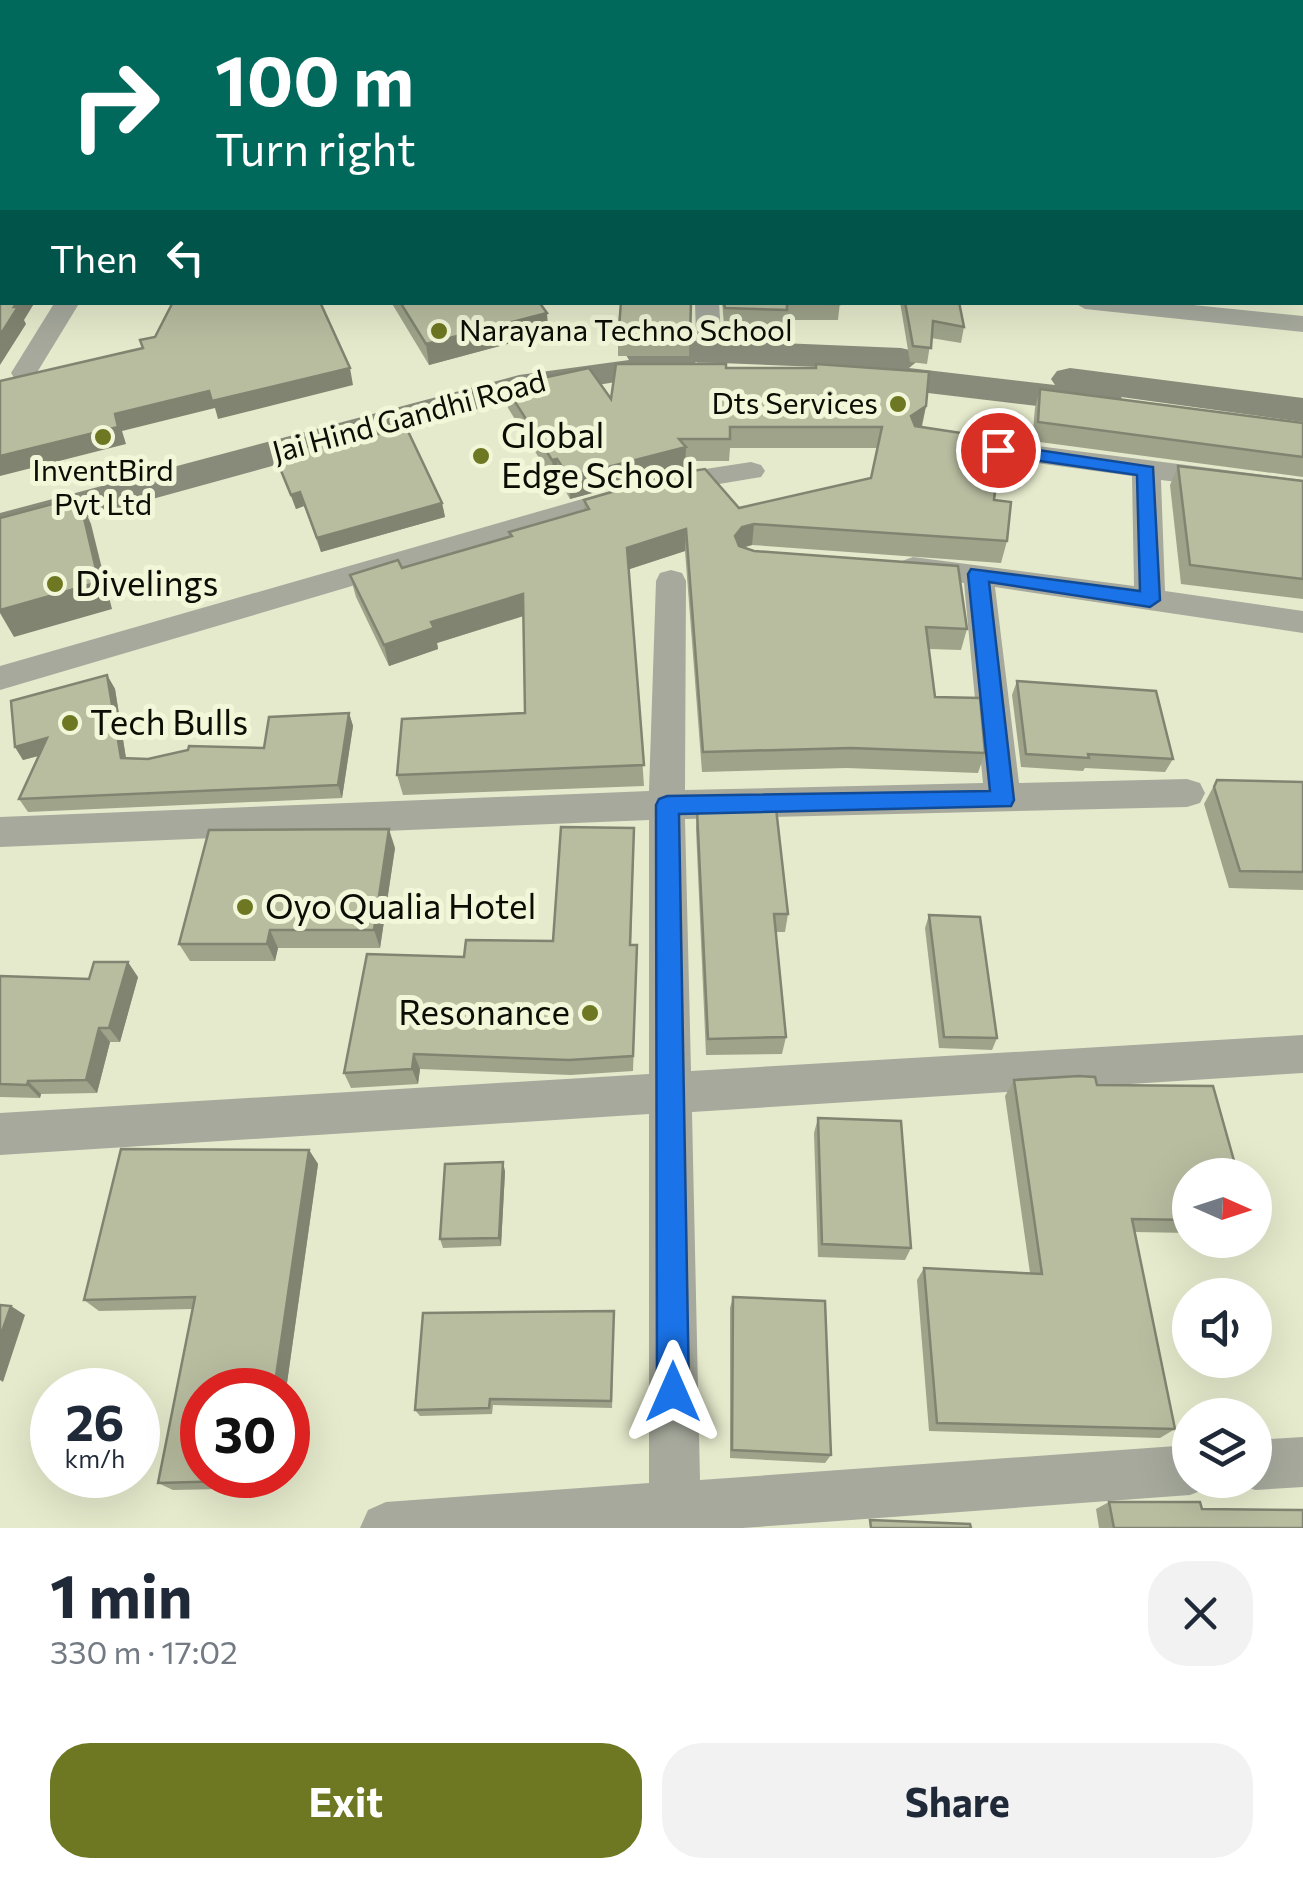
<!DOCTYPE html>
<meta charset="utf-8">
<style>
:root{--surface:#fff;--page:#f2f2f3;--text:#1f2937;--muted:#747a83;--accent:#6e7721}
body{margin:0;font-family:Commissioner,sans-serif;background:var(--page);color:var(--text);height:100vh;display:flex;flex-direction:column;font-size:38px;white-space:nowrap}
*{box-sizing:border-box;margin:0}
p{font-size:32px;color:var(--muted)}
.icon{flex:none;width:55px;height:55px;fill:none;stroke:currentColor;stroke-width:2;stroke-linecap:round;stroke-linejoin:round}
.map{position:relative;height:1528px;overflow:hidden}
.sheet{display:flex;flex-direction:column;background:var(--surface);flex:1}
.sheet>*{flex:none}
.top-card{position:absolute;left:0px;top:0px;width:1305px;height:305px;box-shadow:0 10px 40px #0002;background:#00695c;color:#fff;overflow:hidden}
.needle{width:65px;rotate:93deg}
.fabs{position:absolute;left:1172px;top:1158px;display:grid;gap:20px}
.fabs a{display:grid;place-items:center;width:100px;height:100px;border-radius:50%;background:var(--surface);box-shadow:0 10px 40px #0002;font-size:50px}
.speed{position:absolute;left:30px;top:1368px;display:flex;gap:20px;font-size:50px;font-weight:700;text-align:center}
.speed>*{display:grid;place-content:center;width:130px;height:130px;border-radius:50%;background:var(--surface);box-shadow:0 10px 40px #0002;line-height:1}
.speed small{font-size:25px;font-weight:400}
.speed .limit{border:15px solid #d22;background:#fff;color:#111}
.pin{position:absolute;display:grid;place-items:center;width:85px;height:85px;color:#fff;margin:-42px;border:5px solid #fff;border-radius:50%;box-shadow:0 2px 10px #0007}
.me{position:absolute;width:110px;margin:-55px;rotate:0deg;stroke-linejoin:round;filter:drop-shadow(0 0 8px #0008)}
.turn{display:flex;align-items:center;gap:35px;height:210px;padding:0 50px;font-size:45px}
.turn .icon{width:130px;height:130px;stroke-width:2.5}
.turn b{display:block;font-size:70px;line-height:85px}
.then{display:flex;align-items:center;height:95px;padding:0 50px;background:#0003;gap:20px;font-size:38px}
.round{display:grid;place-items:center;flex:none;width:105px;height:105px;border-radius:40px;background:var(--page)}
.overview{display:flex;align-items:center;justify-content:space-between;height:170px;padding:0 50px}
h1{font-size:60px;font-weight:700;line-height:75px}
.action{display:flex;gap:20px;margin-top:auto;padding:20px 50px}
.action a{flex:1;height:115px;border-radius:40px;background:var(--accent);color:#fff;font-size:40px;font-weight:700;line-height:115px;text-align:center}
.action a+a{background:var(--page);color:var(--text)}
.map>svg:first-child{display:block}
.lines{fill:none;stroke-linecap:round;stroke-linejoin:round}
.street{fill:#a6a99c;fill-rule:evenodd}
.secondary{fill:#888b79;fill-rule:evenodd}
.wall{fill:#9ea38a}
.shaded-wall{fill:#818470}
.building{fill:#b8bda0;stroke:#818470;stroke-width:2.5}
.route{fill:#1a73e8;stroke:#114b97;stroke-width:2.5}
.poi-dot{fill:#6e7721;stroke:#f2f7d9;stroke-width:4}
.labels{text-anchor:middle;stroke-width:10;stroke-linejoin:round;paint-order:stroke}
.far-poi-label{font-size:30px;fill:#0c0d04;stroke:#f2f7d9;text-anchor:start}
.far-street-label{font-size:30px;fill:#0c0d04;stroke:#f2f7d9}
.poi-label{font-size:35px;fill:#0c0d04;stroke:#f2f7d9;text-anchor:start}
</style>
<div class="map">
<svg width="1303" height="1528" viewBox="0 0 1303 1528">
<rect width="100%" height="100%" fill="#e5eacc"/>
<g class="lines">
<g class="street">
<rect x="1302" y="111" width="1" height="12"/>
<path d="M 55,302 L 80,302 L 33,379 L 15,379 L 11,373 Z"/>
<path d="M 695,302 L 719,302 L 723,370 L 719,376 L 710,378 L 697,370 Z"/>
<path d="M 1073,302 L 1164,302 L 1303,316 L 1303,332 L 1085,309 Z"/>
<path d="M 952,435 L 1303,480 L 1303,498 L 1161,480 L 1165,591 L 1303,611 L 1303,633 L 995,587 L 1019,783 L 1187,779 L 1200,783 L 1205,793 L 1200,803 L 1187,807 L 685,819 L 691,1071 L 1303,1035 L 1303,1073 L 692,1112 L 700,1480 L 1190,1445 L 1190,1480 L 1211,1480 L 1208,1488 L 1190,1495 L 742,1528 L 360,1528 L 368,1510 L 386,1502 L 649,1483 L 649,1114 L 0,1155 L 0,1113 L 649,1074 L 649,820 L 0,847 L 0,817 L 649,791 L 656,581 L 660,573 L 671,570 L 682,573 L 686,581 L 685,790 L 983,783 L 964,583 L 902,575 L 898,568 L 902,561 L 913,557 L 1134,586 L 1132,476 L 942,450 L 938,444 L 942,438 Z"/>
<path d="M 751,462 L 761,465 L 765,471 L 761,477 L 677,491 L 606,511 L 0,690 L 0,666 L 666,475 Z"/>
<path d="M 1303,1437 L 1303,1487 L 1255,1490 L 1237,1483 L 1236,1480 L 1255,1480 L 1255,1440 Z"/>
</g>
<path class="secondary" d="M 710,340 L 901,348 L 914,351 L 920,359 L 909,368 L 1055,385 L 1051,379 L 1057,371 L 1070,368 L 1303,398 L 1303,422 L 1121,397 L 1124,402 L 1119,410 L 1105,414 L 861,385 L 848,382 L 842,374 L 846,368 L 695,362 L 701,370 L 695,378 L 616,382 L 522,397 L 0,541 L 0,513 L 519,375 L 629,360 L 624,352 L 629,344 Z"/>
</g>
<g class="wall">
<path d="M 1283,0 L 1303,0 L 1303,12 L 1302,2 L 1282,2 Z"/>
<path d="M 391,302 L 539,302 L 547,313 L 548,333 L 429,365 Z"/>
<path d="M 691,302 L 689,356 L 618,356 L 618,340 Z"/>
<path d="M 722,302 L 840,302 L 838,320 L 786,320 L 786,326 L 724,324 Z"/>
<path d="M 900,302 L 959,302 L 964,327 L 961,343 L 931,338 L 927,364 L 910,362 Z"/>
<path d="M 726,368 L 926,406 L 922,427 L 994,500 L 1007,541 L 1001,563 L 752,545 L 743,548 L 967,629 L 961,650 L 929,649 L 935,697 L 985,753 L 978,773 L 847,768 L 702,772 L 685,551 L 629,569 L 644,786 L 403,795 L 397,775 L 525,713 L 524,616 L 437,643 L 438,649 L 389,666 L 356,597 L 350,575 L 402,568 L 510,537 L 509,532 L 584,510 L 584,500 L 739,508 L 871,478 L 878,448 L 730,448 L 729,461 L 686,461 L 685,468 L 570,499 L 559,480 L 554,482 L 508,408 L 505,386 L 611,399 Z"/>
<path d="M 1040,389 L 1303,423 L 1303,477 L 1032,441 L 1035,408 Z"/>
<path d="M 339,444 L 442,503 L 445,517 L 321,552 L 304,506 L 296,509 L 275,456 Z"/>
<path d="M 1178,466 L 1303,481 L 1303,599 L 1181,584 L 1170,485 Z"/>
<path d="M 107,675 L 115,689 L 126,758 L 148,759 L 264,748 L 349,713 L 353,726 L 342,798 L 28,812 L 19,799 L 39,756 L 23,760 L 15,747 Z"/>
<path d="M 1017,681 L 1173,759 L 1165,772 L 1085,768 L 1083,771 L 1021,767 L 1012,695 Z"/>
<path d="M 1217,780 L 1303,782 L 1303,890 L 1229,888 L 1204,804 Z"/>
<path d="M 697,810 L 788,914 L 785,932 L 776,932 L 786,1037 L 782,1054 L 706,1055 L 696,829 Z"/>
<path d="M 634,846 L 631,945 L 637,945 L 637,961 L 633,1071 L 571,1075 L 420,1069 L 418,1084 L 351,1088 L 344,1073 L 553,941 Z"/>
<path d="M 395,848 L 380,948 L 278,948 L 275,961 L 190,961 L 179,944 Z"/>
<path d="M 929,915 L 997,1038 L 992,1050 L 939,1048 L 925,928 Z"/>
<path d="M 0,976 L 89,979 L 138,977 L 120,1042 L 110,1042 L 97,1093 L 41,1094 L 40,1098 L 0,1097 Z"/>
<path d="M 1014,1080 L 1097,1085 L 1190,1175 L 1190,1233 L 1135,1232 L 1175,1429 L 1160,1438 L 929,1431 L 917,1280 L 924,1268 L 1030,1273 L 1005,1096 Z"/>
<path d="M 818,1118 L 911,1248 L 905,1260 L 818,1257 L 814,1133 Z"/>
<path d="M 309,1150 L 318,1164 L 286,1390 L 202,1390 L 202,1475 L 274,1475 L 272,1488 L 173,1490 L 158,1483 L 192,1309 L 99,1311 L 84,1300 Z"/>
<path d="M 503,1162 L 505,1172 L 501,1246 L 443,1248 L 440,1239 Z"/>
<path d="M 733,1297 L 831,1455 L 825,1463 L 730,1458 L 730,1308 Z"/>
<path d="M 614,1311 L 612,1408 L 493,1405 L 492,1414 L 420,1416 L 415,1410 Z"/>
<path d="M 1109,1502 L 1202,1509 L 1303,1528 L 1099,1528 L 1096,1509 Z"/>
</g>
<g class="shaded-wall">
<path d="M 17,302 L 35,302 L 24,320 L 26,324 L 0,365 L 0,335 Z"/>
<path d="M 547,313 L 548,333 L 429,365 L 426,344 Z"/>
<path d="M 350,368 L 353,385 L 218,419 L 215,408 L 122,431 L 126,444 L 0,476 L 0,456 L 115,414 L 209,391 Z"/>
<path d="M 926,406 L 921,428 L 907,438 L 911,416 Z"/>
<path d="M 686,447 L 685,468 L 570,499 L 569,477 Z"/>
<path d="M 557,459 L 559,480 L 554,482 L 552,460 Z"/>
<path d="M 300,492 L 304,506 L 296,509 L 291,495 Z"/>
<path d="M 79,497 L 91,524 L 112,609 L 14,637 L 0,613 L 0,610 Z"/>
<path d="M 442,503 L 445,517 L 321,552 L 317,538 Z"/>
<path d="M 754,524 L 752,545 L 740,548 L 735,536 L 742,527 Z"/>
<path d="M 686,529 L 685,551 L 627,570 L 627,548 Z"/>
<path d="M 523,594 L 526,615 L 437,643 L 438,649 L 389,666 L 384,645 L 431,622 Z"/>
<path d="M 107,675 L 115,689 L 128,771 L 121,758 Z"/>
<path d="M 349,713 L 353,726 L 342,798 L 338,785 Z"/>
<path d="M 47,738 L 55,751 L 23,760 L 15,747 Z"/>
<path d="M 389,829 L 395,848 L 380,948 L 374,930 Z"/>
<path d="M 270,930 L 278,948 L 275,961 L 267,944 Z"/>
<path d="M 128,962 L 138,977 L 120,1042 L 109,1028 Z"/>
<path d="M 99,1028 L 110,1042 L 97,1093 L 86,1080 Z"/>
<path d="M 414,1054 L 420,1069 L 418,1084 L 412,1069 Z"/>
<path d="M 28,1081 L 41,1094 L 40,1098 L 27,1085 Z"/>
<path d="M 309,1150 L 318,1164 L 286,1390 L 274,1390 Z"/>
<path d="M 503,1162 L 505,1172 L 501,1246 L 499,1238 Z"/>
<path d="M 11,1306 L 25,1315 L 3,1382 L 0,1380 L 0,1337 Z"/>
<path d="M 262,1475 L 274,1475 L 272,1488 L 261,1480 Z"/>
</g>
<g class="building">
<rect x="0" y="16" width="2" height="96"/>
<path d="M 2,125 L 2,302 L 17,302 L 14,307 L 18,307 L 0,335 L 0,129 Z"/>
<path d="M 1302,167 L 1303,167 L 1303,283 L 1302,282 Z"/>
<path d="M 173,302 L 320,302 L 350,368 L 212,401 L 209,391 L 115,414 L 118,427 L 0,456 L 0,381 L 143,348 L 140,340 L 155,337 Z"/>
<path d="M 400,302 L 539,302 L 547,313 L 426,344 Z"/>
<path d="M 621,302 L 691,302 L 690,340 L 618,340 Z"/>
<path d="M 724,302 L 840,302 L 840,304 L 787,303 L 787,310 L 725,308 Z"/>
<path d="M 905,302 L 959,302 L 964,327 L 933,321 L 931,348 L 913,346 Z"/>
<path d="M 616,364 L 726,364 L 726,368 L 816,368 L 816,364 L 929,372 L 926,406 L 911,416 L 915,426 L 1001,439 L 994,500 L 1011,502 L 1007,541 L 754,524 L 742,527 L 735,536 L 739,546 L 754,551 L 958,566 L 967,629 L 926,627 L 935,697 L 980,698 L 985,753 L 851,748 L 703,752 L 686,529 L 627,548 L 644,765 L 397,775 L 402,719 L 525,713 L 523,594 L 431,622 L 434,628 L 384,645 L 350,575 L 398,560 L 402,568 L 512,536 L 509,532 L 589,509 L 584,500 L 678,473 L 705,469 L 739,508 L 871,478 L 882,427 L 730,427 L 730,439 L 679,439 L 686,447 L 569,477 L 557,459 L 552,460 L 505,386 L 589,368 L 611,399 Z"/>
<path d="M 1040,389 L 1303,423 L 1303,457 L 1038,422 Z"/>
<path d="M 406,427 L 442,503 L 317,538 L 300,492 L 291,495 L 275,456 L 337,439 L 339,444 Z"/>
<path d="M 1178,466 L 1303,481 L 1303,579 L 1190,565 Z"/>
<path d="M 79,497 L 99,582 L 0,610 L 0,518 Z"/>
<path d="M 107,675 L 121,758 L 148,759 L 188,750 L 189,746 L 264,748 L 269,717 L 349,713 L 338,785 L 19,799 L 47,738 L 15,747 L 11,701 Z"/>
<path d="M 1017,681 L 1156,691 L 1173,759 L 1088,754 L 1089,758 L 1026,754 Z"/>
<path d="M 1217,780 L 1303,782 L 1303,872 L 1240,871 L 1214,787 Z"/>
<path d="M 776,808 L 788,914 L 774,914 L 786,1037 L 708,1039 L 697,810 Z"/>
<path d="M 561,827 L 634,828 L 630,945 L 637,945 L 633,1056 L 569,1060 L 414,1054 L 412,1069 L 344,1073 L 367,954 L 464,957 L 466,940 L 553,941 Z"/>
<path d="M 389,829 L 374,930 L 270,930 L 267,944 L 179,944 L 209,830 Z"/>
<path d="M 929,915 L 980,917 L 997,1038 L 944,1037 Z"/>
<path d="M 94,962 L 128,962 L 109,1028 L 99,1028 L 86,1080 L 28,1081 L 27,1085 L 0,1084 L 0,976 L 89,979 Z"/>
<path d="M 1079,1076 L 1095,1077 L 1097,1085 L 1213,1086 L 1238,1175 L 1190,1175 L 1190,1220 L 1132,1219 L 1175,1429 L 937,1423 L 924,1268 L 1042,1274 L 1014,1080 Z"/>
<path d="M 818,1118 L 901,1121 L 911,1248 L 822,1244 Z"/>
<path d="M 121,1149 L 309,1150 L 274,1390 L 202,1390 L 202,1475 L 262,1475 L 261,1480 L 158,1483 L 195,1297 L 84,1300 Z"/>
<path d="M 503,1162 L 499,1238 L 440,1239 L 445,1164 Z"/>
<path d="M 733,1297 L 825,1301 L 831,1455 L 732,1450 Z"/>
<path d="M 0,1305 L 11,1306 L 0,1337 Z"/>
<path d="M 614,1311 L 611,1401 L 490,1399 L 489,1408 L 415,1410 L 423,1313 Z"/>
<path d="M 1109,1502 L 1200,1502 L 1202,1509 L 1303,1510 L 1303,1528 L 1114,1528 Z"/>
<path d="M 870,1520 L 970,1524 L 971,1528 L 871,1528 Z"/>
</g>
<path class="route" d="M 998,444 L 1153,467 L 1160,600 L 1150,607 L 989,582 L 1014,800 L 1011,806 L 679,814 L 689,1392 L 684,1403 L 673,1408 L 662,1403 L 657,1392 L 656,805 L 659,799 L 667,796 L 990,791 L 968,574 L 971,569 L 1140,591 L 1137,475 L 992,454 L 989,450 Z"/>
<g class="poi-dot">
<circle cx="439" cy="331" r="10"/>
<circle cx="898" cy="404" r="10"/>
<circle cx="103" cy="437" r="10"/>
<circle cx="481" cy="456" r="10"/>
<circle cx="55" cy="584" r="10"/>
<circle cx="70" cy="723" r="10"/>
<circle cx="245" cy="907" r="10"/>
<circle cx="590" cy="1013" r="10"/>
</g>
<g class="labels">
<g class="far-poi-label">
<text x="459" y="341">Narayana Techno School</text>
<text x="878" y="414" text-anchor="end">Dts Services</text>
<text x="103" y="481" text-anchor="middle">InventBird<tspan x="103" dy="34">Pvt Ltd</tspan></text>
</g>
<g class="far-street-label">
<text transform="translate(409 417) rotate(-15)" y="10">Jai Hind Gandhi Road</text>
</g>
<g class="poi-label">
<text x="501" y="448">Global<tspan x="501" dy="40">Edge School</tspan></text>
<text x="75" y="596">Divelings</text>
<text x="90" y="735">Tech Bulls</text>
<text x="265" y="919">Oyo Qualia Hotel</text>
<text x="570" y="1025" text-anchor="end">Resonance</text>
</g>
</g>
</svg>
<div class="fabs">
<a><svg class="needle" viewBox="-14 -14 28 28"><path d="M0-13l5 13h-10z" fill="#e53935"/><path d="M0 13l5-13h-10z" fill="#747a83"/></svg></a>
<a><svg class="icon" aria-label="sound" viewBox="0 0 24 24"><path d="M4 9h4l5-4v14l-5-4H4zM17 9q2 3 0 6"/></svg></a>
<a><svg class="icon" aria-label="layers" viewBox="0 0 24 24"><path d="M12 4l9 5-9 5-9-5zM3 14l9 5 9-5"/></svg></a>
</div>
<div class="speed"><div>26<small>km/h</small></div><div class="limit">30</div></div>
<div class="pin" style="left:998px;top:450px;background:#d93025"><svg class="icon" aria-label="arrive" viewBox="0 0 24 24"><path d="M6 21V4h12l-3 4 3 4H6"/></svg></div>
<svg class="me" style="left:673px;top:1392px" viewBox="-20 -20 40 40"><path d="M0-17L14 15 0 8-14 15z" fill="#1a73e8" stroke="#fff" stroke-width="4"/></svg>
<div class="top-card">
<div class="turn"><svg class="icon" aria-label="right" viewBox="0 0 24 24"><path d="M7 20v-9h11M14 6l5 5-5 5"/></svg><div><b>100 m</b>Turn right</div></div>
<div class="then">Then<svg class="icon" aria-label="left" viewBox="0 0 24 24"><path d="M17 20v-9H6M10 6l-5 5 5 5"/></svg></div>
</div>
</div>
<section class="sheet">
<div class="overview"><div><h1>1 min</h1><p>330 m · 17:02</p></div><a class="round"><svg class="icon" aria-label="close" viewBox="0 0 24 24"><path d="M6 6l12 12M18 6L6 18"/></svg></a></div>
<div class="action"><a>Exit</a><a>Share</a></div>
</section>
